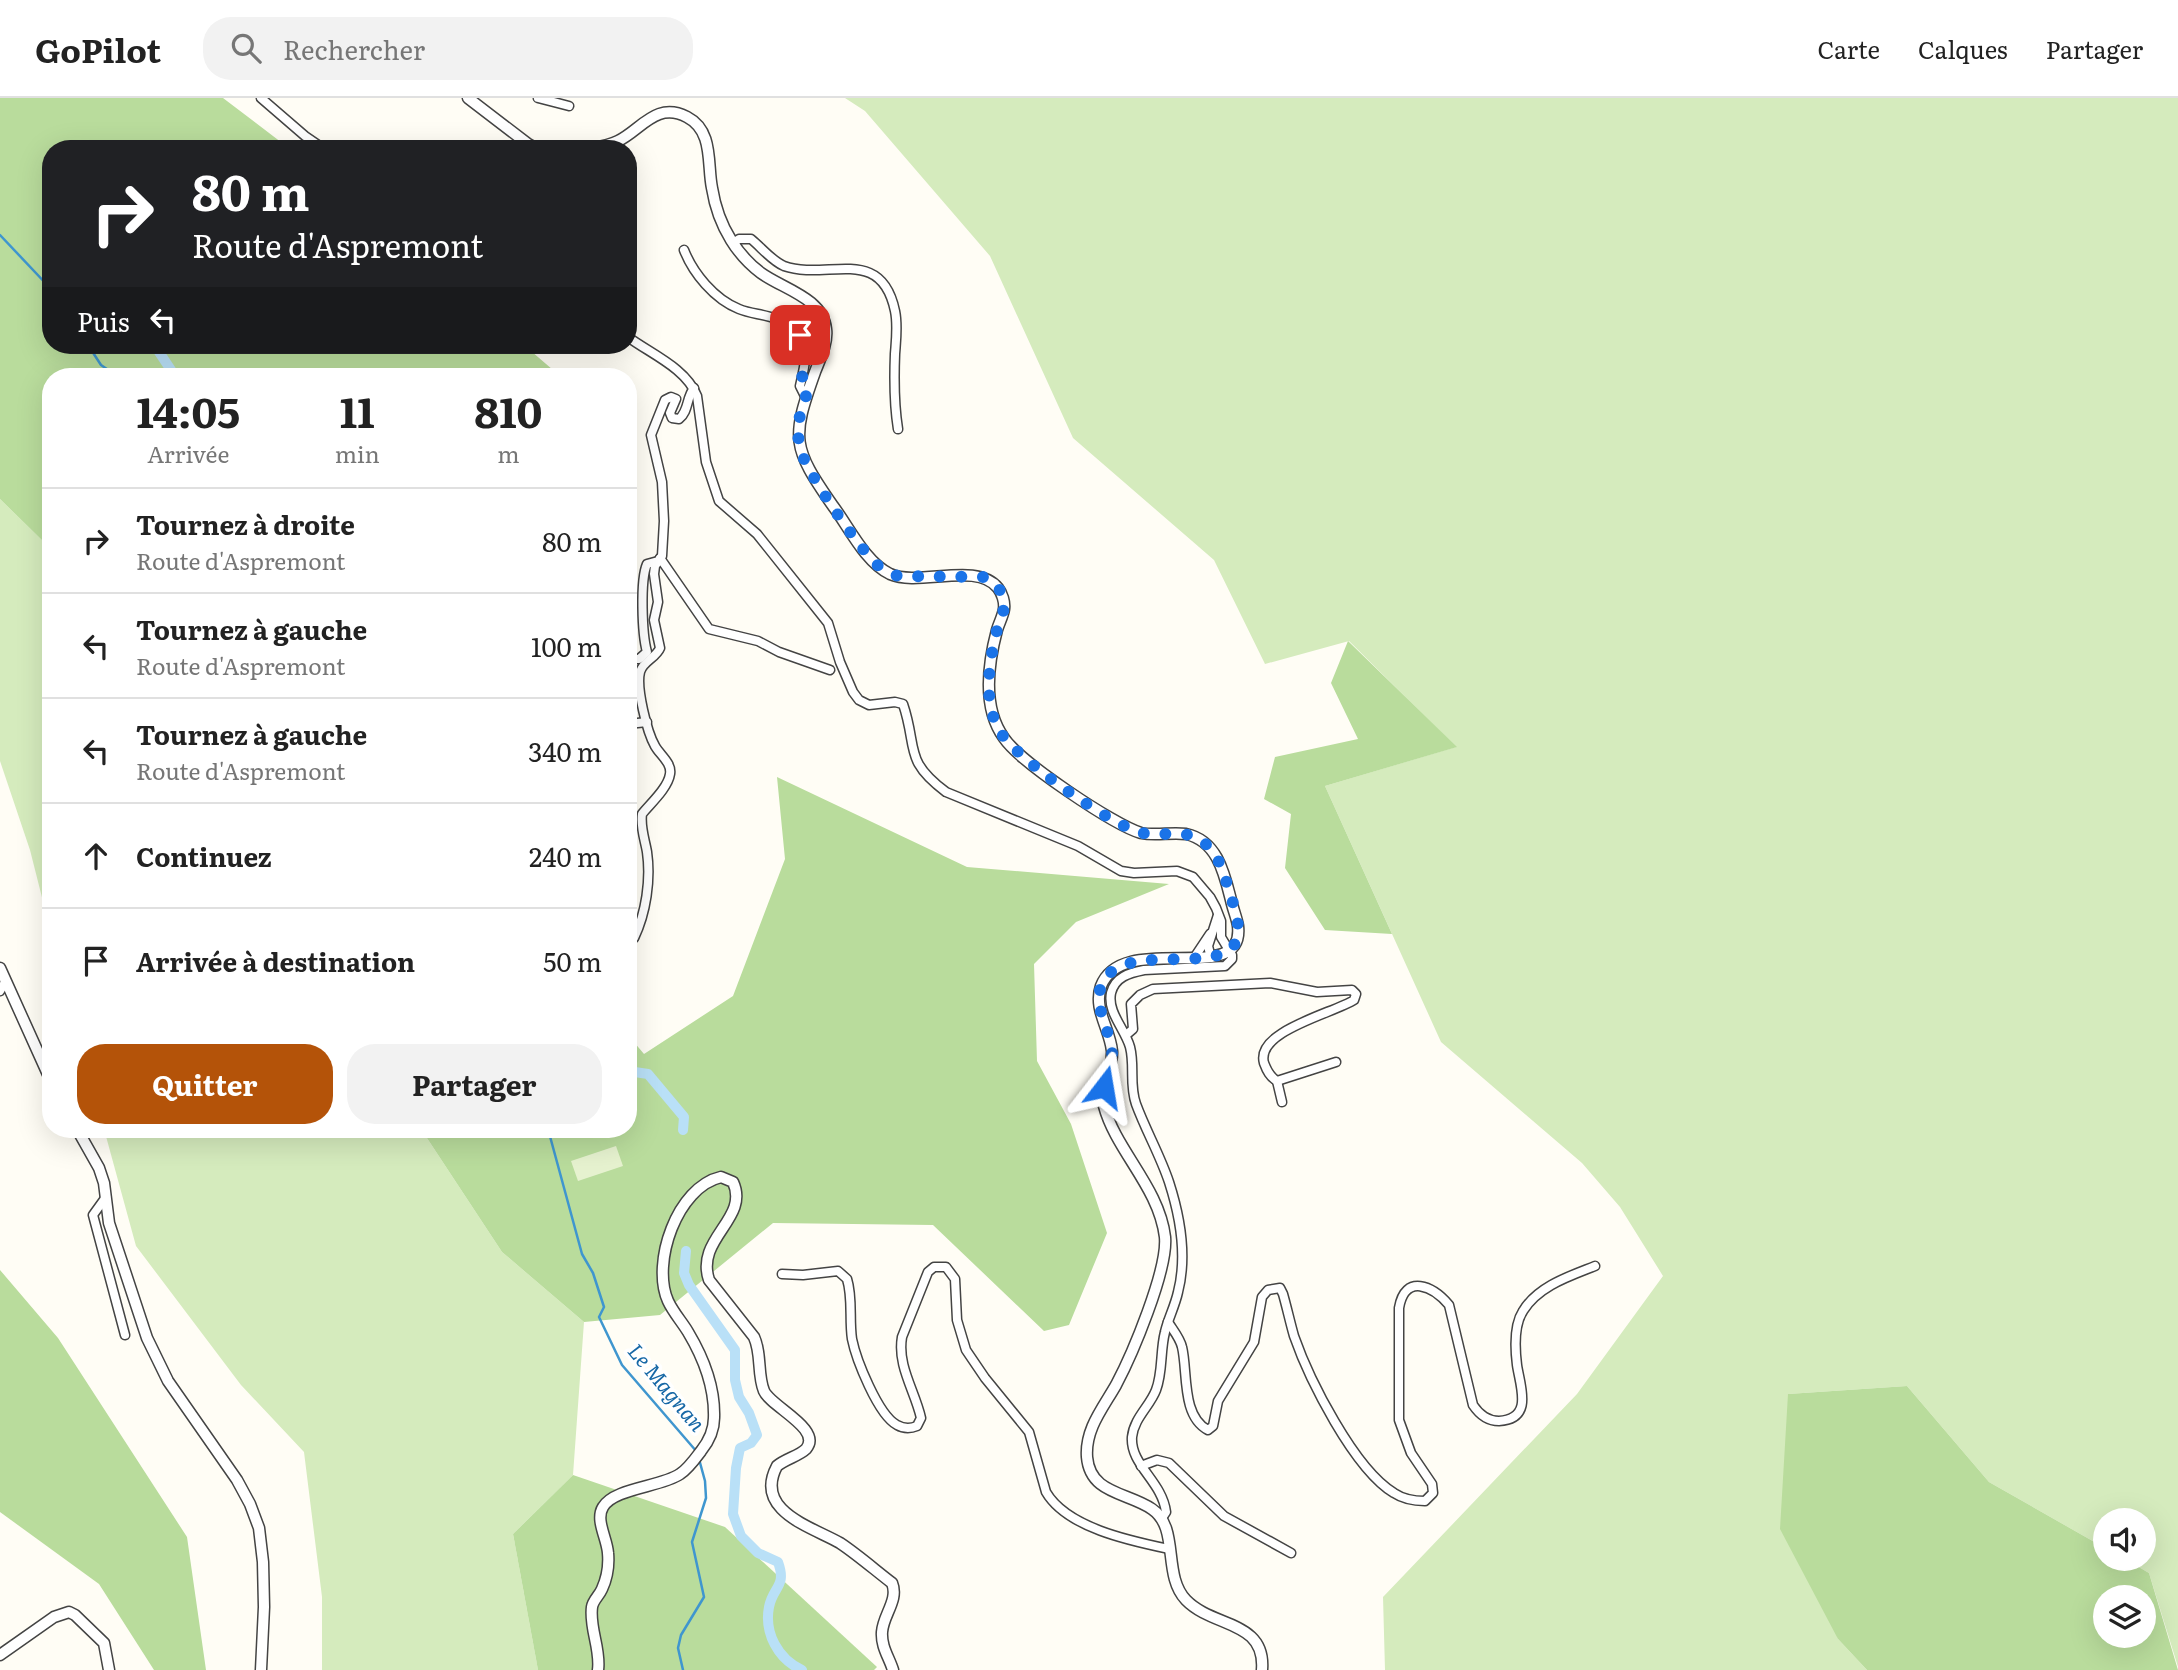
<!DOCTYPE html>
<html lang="fr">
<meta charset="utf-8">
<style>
:root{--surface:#fff;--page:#f2f2f2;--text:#222;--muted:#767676;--line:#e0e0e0;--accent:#b45309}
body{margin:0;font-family:Literata,serif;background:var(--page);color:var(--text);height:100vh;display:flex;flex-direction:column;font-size:26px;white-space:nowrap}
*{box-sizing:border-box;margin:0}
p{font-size:23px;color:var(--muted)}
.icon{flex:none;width:38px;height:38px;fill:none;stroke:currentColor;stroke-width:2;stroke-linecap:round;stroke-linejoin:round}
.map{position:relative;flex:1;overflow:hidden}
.details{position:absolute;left:42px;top:270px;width:595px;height:770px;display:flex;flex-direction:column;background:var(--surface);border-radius:28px;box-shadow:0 7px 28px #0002}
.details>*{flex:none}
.banner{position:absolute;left:42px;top:42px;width:595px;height:214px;border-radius:28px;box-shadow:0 7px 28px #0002;background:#202124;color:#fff;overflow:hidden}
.tools{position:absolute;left:2093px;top:1410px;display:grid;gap:14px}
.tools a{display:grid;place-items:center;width:63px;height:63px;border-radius:50%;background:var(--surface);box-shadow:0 7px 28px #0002;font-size:35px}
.pin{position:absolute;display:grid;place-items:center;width:60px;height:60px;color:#fff;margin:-30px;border-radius:14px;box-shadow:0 4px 10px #0006}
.me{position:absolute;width:77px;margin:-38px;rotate:14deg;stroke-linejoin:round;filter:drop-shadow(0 0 5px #0008)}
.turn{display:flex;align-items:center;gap:24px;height:147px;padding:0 35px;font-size:32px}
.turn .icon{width:91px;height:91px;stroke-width:2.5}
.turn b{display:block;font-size:49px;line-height:60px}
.then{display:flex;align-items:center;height:66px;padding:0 35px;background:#0003;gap:14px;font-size:26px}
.eta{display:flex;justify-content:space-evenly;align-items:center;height:119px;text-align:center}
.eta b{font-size:42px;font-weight:700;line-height:49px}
.cta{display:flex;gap:14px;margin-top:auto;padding:14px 35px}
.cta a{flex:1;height:80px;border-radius:28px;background:var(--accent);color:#fff;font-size:28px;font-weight:700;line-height:80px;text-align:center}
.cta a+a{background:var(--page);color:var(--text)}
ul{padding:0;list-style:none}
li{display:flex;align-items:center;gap:21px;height:105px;padding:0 35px;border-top:2px solid var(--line)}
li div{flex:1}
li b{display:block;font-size:26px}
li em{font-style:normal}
header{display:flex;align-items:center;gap:42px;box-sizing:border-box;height:98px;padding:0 35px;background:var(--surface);border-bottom:2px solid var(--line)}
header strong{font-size:33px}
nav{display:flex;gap:38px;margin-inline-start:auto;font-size:24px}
.search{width:490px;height:63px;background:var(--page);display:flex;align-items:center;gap:18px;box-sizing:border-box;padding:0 24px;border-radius:28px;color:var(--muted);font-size:26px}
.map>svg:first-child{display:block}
.green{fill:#d5ebbd}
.forest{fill:#b9dc9c;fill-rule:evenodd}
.pitch{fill:#e6f2cf}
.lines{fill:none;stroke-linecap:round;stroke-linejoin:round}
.stream{stroke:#3f96cf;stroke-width:2.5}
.canal{stroke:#b9e0f7;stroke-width:10}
.minor-casing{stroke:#444;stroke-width:11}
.tertiary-casing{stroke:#444;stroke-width:13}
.minor{stroke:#fff;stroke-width:8}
.tertiary{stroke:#fff;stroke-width:10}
.route{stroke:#1a73e8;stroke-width:12;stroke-dasharray:0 21.6}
.labels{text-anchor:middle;stroke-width:7;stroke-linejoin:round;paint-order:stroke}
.water-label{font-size:21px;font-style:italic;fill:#1768a6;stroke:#fff}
</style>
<header>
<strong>GoPilot</strong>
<div class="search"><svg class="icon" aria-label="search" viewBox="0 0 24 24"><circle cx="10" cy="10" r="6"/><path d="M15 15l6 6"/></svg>Rechercher</div>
<nav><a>Carte</a><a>Calques</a><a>Partager</a></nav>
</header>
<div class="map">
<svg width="2178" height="1572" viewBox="0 0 2178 1572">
<rect width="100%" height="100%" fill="#fffdf5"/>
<g class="green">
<path d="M 845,0 L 2178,0 L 2178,1569 L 2149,1475 L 2125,1461 L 2144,1461 L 2144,1423 L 2105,1423 L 2105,1450 L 1989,1384 L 1907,1288 L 1788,1296 L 1838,1541 L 1867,1572 L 1385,1572 L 1383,1499 L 1577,1296 L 1663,1178 L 1620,1109 L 1582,1065 L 1441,944 L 1325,688 L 1456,649 L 1349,543 L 1265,566 L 1214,462 L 1073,340 L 990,158 L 865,13 Z"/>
<path d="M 0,401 L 51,451 L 51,835 L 30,752 L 0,663 Z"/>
<path d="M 104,1031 L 421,1031 L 502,1154 L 584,1224 L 573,1377 L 513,1436 L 538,1572 L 322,1572 L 322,1499 L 304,1354 L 241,1287 L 136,1148 Z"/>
</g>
<g class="forest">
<path d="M 0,0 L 223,0 L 290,51 L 51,51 L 51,247 L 524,247 L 560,278 L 51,278 L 51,451 L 0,401 Z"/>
<path d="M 1348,543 L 1457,649 L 1325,688 L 1392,836 L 1325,832 L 1285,770 L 1291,716 L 1264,701 L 1275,659 L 1358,641 L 1331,585 Z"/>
<path d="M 777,679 L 967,769 L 1169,786 L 1076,824 L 1034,866 L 1037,963 L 1071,1026 L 1107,1135 L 1069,1227 L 1044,1233 L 933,1127 L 773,1125 L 660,1217 L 584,1224 L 502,1154 L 421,1031 L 628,1031 L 628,937 L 644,956 L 733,898 L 785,761 Z"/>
<path d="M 0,1172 L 58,1240 L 187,1439 L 206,1572 L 154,1572 L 99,1486 L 0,1414 Z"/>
<path d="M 1907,1288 L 1989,1384 L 2105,1450 L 2105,1461 L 2125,1461 L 2149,1475 L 2178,1572 L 1867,1572 L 1838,1541 L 1780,1431 L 1788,1296 ZM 2105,1500 L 2144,1500 L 2144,1538 L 2105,1538 Z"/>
<path d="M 573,1377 L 725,1429 L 877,1569 L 874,1572 L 538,1572 L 513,1436 Z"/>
</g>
<path class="pitch" d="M 616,1048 L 623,1068 L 578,1083 L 571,1063 Z"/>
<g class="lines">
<g class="stream">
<path d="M 0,137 L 51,191"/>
<path d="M 88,247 L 101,267 L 117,278"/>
<path d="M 548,1031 L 582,1156 L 593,1175 L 604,1209 L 599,1219 L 622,1267 L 697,1354"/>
<path d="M 683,1572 L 678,1550 L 681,1537 L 704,1499 L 692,1444 L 706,1400 L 705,1383 L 699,1361"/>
</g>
<g class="canal">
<path d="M 159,254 L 175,278"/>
<path d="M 628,973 L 648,976 L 684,1019 L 683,1032"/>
<path d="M 686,1153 L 684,1175 L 689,1187 L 735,1252 L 735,1282 L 739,1299 L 749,1315 L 757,1337 L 751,1345 L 740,1350 L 736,1370 L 733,1416 L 741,1438 L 758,1455 L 778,1464 C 787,1489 773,1488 769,1509 C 764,1535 778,1561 802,1572"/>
</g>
<g class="minor-casing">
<g id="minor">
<path d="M 261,0 L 305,38 L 324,51"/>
<path d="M 538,0 L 569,8"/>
<path d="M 733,145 L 739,141 L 751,141 C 761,149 772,163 784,168 C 827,183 881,146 895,213 C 898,227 896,242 895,256 C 894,281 894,306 898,331"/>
<path d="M 684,152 C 693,175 714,201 739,211 C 751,216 764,216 776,221 C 813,234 807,258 800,288 L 805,298"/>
<path d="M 628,239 C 651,256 686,270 697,298 L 706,364 L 719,403 L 757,436 L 828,525 L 840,564 L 853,594 L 859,602 L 869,607 L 895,604 L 903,606 C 918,650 903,662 946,694 L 1078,748 L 1121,773 L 1134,775 L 1177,773 L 1193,779 L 1210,799 L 1216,810 L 1221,823 L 1221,839 L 1232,857 L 1232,861 L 1225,868 L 1144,872 C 1129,875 1115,879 1111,895 C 1107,914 1125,931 1130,949 C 1135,968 1129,987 1136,1006 C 1146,1033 1160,1057 1169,1084 C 1180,1118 1187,1159 1178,1194 C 1175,1208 1168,1221 1165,1234 C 1160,1253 1163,1274 1156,1292 C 1150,1308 1134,1320 1132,1339 C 1130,1367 1162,1383 1166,1414 L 1162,1420"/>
<path d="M 660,460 L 709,531 L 758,543 L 779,554 L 830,572"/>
<path d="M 628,561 L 639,561 L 647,554 C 642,536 640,482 647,466 L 658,463"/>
<path d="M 628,626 L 647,624"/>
<path d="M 634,840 C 646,815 651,782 647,754 C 645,742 640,729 642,716 C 650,706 668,690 670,676 C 672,665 660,657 655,648 C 647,634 636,590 640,574 C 643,563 656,560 660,550 L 654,522 L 658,504 L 654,476 L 655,468 L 662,458 L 664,423 L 662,384 L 651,337 L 665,302 L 671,299 L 676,301 L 670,315 L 672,320 L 679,321 C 689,313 686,300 694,290"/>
<path d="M 1194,860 L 1210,836"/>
<path d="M 1211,860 L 1208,848 L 1218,817"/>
<path d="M 0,893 L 5,884"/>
<path d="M 1126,937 L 1133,931 L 1131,906 L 1140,897 L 1153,891 L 1270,885 L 1317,894 L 1352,892 L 1356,896 L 1354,902 C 1334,915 1255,933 1264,965 C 1267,973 1270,979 1277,983 L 1336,964"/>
<path d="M 1277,983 L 1282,1004"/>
<path d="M 106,1099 L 93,1117 L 125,1237"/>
<path d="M 782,1176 L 803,1177 L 838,1173 L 847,1181 C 853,1200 849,1221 852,1241 C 856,1261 878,1317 897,1327 C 904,1331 910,1331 917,1328 L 921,1320 C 915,1293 897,1268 902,1239 L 928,1174 L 934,1169 L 946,1169 L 955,1181 L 957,1222 L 966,1252 L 985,1280 L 1029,1334 L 1046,1394 C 1067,1430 1131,1443 1169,1451"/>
<path d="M 1168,1224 C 1173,1232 1180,1240 1182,1249 C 1188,1273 1181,1318 1208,1332 L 1213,1328 L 1218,1303 L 1254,1244 L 1262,1199 L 1268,1192 L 1280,1190 L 1283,1196 C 1287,1210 1290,1224 1294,1238 C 1309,1281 1354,1371 1394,1395 C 1403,1401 1414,1403 1425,1403 L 1433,1395 L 1432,1386 L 1411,1355 L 1399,1322 L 1399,1210 C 1405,1175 1433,1188 1449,1207 L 1473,1307 C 1479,1316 1487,1323 1499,1323 C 1534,1321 1520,1288 1517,1267 C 1515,1251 1514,1227 1523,1213 C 1538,1188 1570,1178 1595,1168"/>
<path d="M 1141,1368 L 1157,1362 L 1169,1365 L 1224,1418 L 1291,1455"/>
</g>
</g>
<g class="tertiary-casing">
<g id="tertiary">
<path d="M 468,0 L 528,46 L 537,51"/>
<path d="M 586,51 C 597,49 608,48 618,43 C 641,32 656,3 687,19 C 714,33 707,66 712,90 C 715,109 721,126 731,142 C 739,155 749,166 761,175 C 783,191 823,200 826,231 C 828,245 820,261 815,274 C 791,341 792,349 833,408 C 849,429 865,464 890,476 C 919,489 977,463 998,490 C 1002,495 1005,504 1004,511 C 1003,518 999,525 997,532 C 988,566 982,610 1004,640 C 1020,664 1114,727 1141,735 C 1156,738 1171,734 1186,736 C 1219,743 1225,779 1232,806 C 1234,814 1237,821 1238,828 C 1245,891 1123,831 1101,888 C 1093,911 1110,931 1112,953 C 1113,972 1100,988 1104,1008 C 1116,1053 1159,1089 1165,1139 C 1168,1172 1132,1257 1116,1287 C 1103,1310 1085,1331 1087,1359 C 1090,1396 1127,1394 1152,1411 C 1180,1430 1162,1477 1186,1502 C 1213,1530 1266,1522 1262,1572"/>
<path d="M 0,870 L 51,983"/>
<path d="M 77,1031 L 99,1070 L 104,1085 L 109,1125 L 147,1240 L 168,1283 L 237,1382 L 250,1406 L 259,1430 L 263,1464 L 264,1509 L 261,1572"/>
<path d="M 0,1557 L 54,1519 L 69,1514 L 75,1517 L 104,1545 L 109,1572"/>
<path d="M 598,1572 C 601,1551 589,1530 592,1509 C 593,1502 599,1498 602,1491 C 607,1480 609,1466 608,1455 C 607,1440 595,1422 603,1409 C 614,1390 661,1389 680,1376 C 688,1371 695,1361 701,1353 C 709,1343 714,1333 714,1320 C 715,1290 703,1259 688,1234 C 682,1224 673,1214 668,1203 C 651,1165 677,1089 721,1079 L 733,1084 C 750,1121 695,1140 709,1182 L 754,1239 C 762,1256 757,1276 764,1293 C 771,1309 823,1331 806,1351 C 799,1358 785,1361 777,1368 C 753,1413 812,1429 840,1445 C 858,1457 875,1472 892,1485 C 899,1502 883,1517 882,1534 C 881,1549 889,1559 893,1572"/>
</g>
</g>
<use href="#minor" class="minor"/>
<use href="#tertiary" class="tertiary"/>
</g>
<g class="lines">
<path class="route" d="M 800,237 L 807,259 L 800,288 L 806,298 C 799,315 796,333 800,351 C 807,375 857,447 875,465 C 882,471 890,476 899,478 L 984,479 C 995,485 1004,493 1004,507 C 1004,516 999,524 997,532 C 989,564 982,606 1001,635 C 1017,661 1112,728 1142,735 C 1161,739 1182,731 1199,741 C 1213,750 1220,764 1225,779 C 1229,794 1240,822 1238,836 C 1233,881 1135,844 1107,878 C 1088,901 1109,928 1112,953 C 1113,966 1108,977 1104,989"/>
</g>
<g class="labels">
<g class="water-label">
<text transform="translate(666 1290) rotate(50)" y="7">Le Magnan</text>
</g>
</g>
</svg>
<div class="tools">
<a><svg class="icon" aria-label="sound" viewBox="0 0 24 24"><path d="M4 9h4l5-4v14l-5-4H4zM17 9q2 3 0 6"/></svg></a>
<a><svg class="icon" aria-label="layers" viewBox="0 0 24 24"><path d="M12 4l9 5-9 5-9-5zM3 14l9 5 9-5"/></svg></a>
</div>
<div class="pin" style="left:800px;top:237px;background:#d93025"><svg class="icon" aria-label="arrive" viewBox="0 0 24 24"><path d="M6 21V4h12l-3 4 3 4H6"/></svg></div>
<svg class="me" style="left:1104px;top:989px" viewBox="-20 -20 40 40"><path d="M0-17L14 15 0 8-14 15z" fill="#1a73e8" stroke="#fff" stroke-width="4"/></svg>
<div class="banner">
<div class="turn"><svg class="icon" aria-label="right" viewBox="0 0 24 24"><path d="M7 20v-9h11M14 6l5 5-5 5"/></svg><div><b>80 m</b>Route d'Aspremont</div></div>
<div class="then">Puis<svg class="icon" aria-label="left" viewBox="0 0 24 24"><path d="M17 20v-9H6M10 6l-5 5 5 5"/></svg></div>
</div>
<section class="details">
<div class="eta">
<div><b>14:05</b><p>Arrivée</p></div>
<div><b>11</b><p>min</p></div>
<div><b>810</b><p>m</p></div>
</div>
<ul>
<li><svg class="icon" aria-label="right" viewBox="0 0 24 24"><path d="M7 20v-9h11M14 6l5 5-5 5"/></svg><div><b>Tournez à droite</b><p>Route d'Aspremont</p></div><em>80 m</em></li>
<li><svg class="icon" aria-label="left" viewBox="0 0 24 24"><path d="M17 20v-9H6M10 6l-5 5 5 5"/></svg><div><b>Tournez à gauche</b><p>Route d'Aspremont</p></div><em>100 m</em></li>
<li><svg class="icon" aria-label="left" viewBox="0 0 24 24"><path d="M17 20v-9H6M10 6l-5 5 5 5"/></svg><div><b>Tournez à gauche</b><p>Route d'Aspremont</p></div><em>340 m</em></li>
<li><svg class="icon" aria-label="ahead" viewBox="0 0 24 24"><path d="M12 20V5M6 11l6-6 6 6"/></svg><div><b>Continuez</b></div><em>240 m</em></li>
<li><svg class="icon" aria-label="arrive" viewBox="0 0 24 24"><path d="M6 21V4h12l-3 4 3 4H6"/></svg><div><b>Arrivée à destination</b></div><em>50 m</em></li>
</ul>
<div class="cta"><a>Quitter</a><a>Partager</a></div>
</section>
</div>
